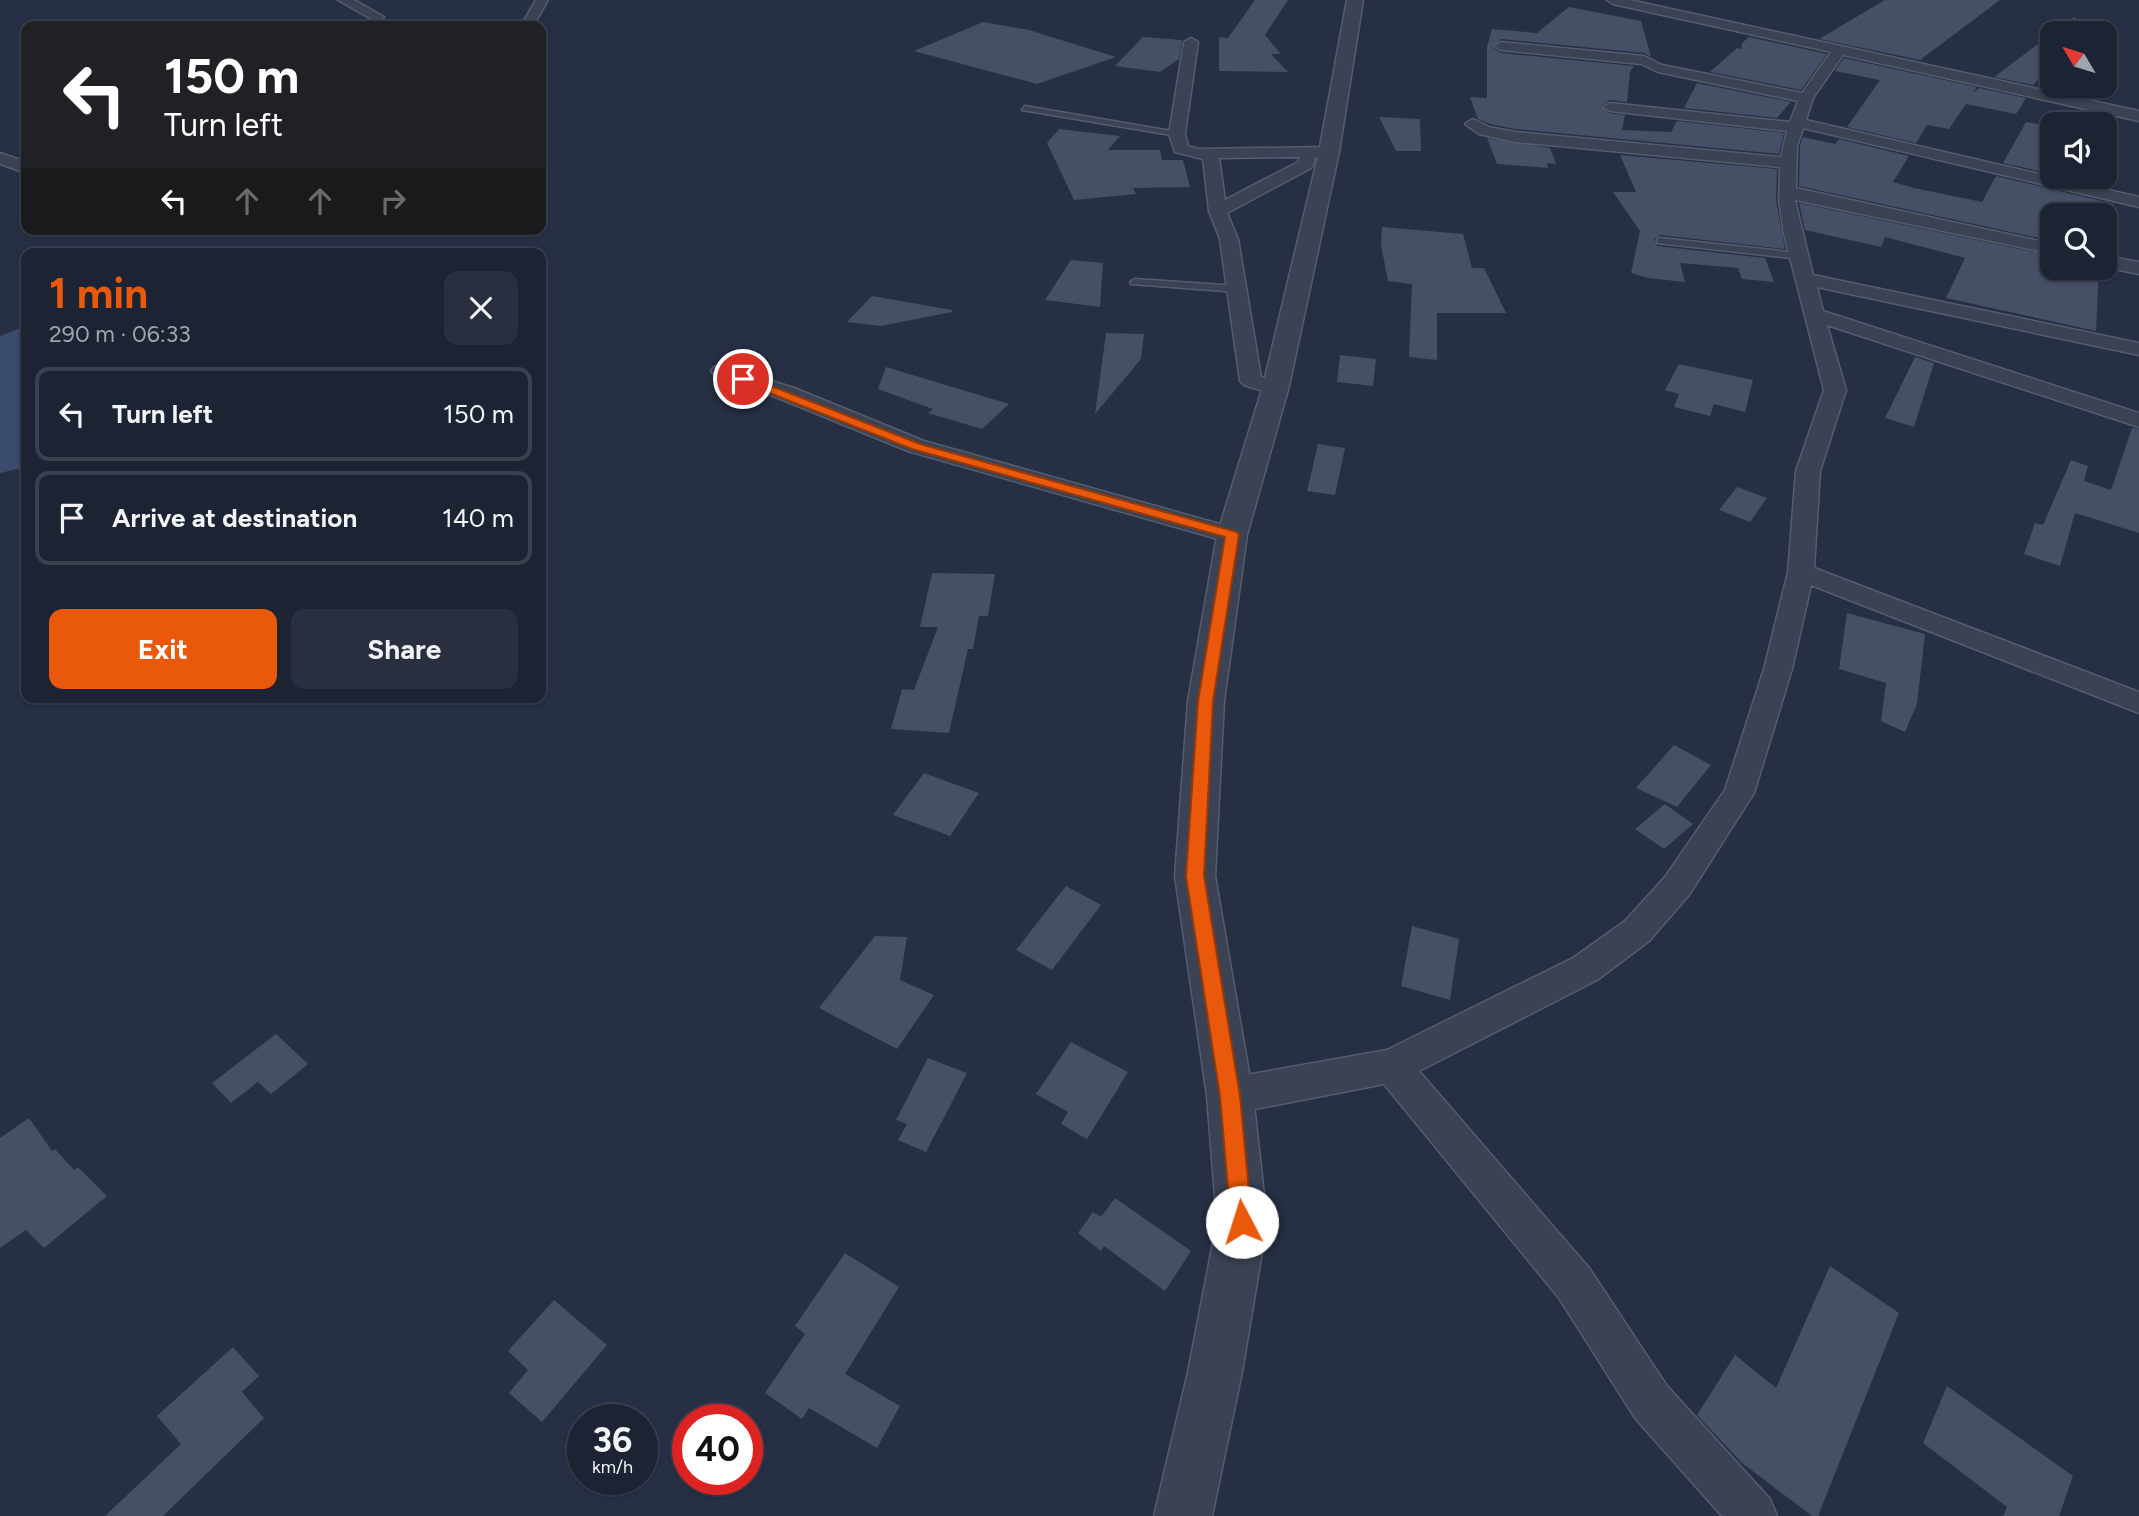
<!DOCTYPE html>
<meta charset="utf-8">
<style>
:root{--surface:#1c2333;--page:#292f3f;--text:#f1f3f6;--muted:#a0a4ac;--line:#3a404e;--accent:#ea580c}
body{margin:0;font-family:Figtree,sans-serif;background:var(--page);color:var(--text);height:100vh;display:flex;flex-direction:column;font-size:26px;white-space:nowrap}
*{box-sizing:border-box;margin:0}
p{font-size:23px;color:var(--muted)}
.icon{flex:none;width:38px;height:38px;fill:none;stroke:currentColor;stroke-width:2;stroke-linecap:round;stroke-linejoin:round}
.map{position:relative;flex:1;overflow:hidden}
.sheet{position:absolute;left:21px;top:248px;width:525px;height:455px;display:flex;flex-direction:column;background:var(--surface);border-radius:14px;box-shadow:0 2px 5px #0004,0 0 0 2px var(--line)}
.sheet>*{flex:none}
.top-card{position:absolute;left:21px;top:21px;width:525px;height:214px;border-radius:14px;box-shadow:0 2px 5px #0004,0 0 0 2px var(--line);background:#202124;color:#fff;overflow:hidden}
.needle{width:46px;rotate:308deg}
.controls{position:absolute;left:2040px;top:21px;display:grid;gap:14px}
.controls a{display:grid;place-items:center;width:77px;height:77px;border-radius:14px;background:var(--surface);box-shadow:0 2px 5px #0004,0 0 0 2px var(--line);font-size:35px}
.speed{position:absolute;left:567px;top:1404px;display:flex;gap:14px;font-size:35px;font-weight:700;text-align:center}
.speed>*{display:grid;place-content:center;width:91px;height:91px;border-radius:50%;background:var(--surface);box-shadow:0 2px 5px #0004,0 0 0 2px var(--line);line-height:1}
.speed small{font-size:18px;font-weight:400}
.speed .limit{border:10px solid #d22;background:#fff;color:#111}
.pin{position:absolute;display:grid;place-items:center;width:60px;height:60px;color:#fff;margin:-30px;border:4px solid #fff;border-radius:50%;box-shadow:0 2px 7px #0007}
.me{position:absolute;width:77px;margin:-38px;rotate:355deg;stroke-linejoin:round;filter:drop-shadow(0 0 5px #0008)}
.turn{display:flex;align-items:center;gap:24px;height:147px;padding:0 28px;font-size:32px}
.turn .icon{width:91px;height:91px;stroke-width:2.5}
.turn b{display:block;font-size:49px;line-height:60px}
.lanes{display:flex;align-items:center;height:66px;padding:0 28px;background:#0003;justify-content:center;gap:35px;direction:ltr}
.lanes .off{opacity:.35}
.round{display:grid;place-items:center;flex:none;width:74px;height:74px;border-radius:14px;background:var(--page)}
.head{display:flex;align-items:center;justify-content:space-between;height:119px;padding:0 28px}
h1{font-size:42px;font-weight:700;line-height:52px;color:var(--accent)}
.cta{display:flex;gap:14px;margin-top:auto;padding:14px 28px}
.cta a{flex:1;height:80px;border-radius:14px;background:var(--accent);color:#fff;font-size:28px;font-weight:700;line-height:80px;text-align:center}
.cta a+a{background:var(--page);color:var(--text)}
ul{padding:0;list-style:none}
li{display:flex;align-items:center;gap:21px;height:94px;margin:0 14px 10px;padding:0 14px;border:4px solid var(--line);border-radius:14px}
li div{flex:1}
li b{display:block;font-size:26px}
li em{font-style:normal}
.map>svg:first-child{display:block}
.water{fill:#3b4b6d}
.building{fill:#454f66}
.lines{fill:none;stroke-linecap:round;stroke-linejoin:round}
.service-casing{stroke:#555d6d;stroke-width:3}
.minor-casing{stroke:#555d6d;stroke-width:3}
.tertiary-casing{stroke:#555d6d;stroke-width:3}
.service{fill:#3a4253;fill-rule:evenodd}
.minor{fill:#3a4253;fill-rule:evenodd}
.tertiary{fill:#3a4253;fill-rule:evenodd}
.route{fill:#ea580c;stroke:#983908;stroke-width:2}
</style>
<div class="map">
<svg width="2139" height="1516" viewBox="0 0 2139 1516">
<rect width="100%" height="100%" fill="#262f44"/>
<path class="water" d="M 26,326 L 26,467 L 0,473 L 0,336 Z"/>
<g class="building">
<path d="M 1255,0 L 1288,0 L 1265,35 L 1281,54 L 1271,54 L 1288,72 L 1219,71 L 1219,37 L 1228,38 Z"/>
<path d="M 1885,0 L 2000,0 L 1920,60 L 1819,39 Z"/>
<path d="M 1569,7 L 1641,21 L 1651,57 L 1644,53 L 1501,39 L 1492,47 L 1501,53 L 1634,66 L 1630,72 L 1627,102 L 1610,100 L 1601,106 L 1609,113 L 1625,115 L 1622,130 L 1671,132 L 1677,121 L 1784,133 L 1779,154 L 1515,129 L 1490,124 L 1478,119 L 1470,97 L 1487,98 L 1487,47 L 1492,29 L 1537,33 Z"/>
<path d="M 2074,17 L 2077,19 L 2067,33 L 2053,33 L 2053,56 L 2034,85 L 1994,77 Z"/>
<path d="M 983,22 L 1029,30 L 1116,57 L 1037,84 L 914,51 Z"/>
<path d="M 1143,37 L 1182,40 L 1179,59 L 1160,72 L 1115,66 Z"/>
<path d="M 1749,37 L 1827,54 L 1801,90 L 1710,72 L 1737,48 L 1741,49 L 1742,43 Z"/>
<path d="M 1844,58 L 1977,87 L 1973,93 L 1979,88 L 2026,98 L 2016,114 L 1966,104 L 1949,129 L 1927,125 L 1916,143 L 1847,127 L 1880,80 L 1835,71 Z"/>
<path d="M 1697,83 L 1791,102 L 1777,118 L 1684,108 Z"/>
<path d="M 1379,117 L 1420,119 L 1421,151 L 1396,151 Z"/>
<path d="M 2026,122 L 2053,127 L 2053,174 L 2003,163 Z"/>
<path d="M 1059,129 L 1120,136 L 1108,150 L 1160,150 L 1162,160 L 1183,160 L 1190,187 L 1133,188 L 1136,194 L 1074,200 L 1047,143 Z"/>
<path d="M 1803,137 L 1835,144 L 1839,139 L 1909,156 L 1893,182 L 1914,188 L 1982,202 L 1996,176 L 2114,204 L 2106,217 L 2110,218 L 2105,225 L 2105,215 L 2053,215 L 2053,241 L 1799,186 L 1800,146 Z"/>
<path d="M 1487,138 L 1550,148 L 1556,164 L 1547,163 L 1548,168 L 1497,164 Z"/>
<path d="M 1620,155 L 1777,169 L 1776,200 L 1785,249 L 1660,235 L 1654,239 L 1657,246 L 1765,258 L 1774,282 L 1742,279 L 1738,268 L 1680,263 L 1685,282 L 1648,278 L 1631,273 L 1640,231 L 1613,192 L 1636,192 Z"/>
<path d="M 1799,203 L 2053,256 L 2053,268 L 2099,268 L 2096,331 L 1946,298 L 1965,258 L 1885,237 L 1881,247 L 1805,230 Z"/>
<path d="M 1382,227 L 1463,234 L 1472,268 L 1484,268 L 1506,313 L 1437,313 L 1437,360 L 1409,357 L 1412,284 L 1388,281 L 1381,245 Z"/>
<path d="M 1071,260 L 1103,263 L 1100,307 L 1045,300 Z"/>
<path d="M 872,296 L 952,310 L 952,312 L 881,326 L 847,322 Z"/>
<path d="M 1106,333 L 1144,334 L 1141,359 L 1095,414 Z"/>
<path d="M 1340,355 L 1376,359 L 1373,386 L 1337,382 Z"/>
<path d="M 1915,357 L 1934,363 L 1914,427 L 1885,418 Z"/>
<path d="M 1679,364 L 1753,380 L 1745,412 L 1714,404 L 1710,416 L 1674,407 L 1679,394 L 1665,390 Z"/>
<path d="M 886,367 L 1009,404 L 982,429 L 928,413 L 933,409 L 878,389 Z"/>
<path d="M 2132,428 L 2139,429 L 2139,533 L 2075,513 L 2060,566 L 2024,554 L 2035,523 L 2043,525 L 2071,460 L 2088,466 L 2084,481 L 2111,490 Z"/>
<path d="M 1318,444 L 1345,448 L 1335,495 L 1307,491 Z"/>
<path d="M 1737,487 L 1767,498 L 1750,522 L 1719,510 Z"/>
<path d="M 932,573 L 995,574 L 988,616 L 979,616 L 973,649 L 968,649 L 949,733 L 891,729 L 902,689 L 914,690 L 938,627 L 920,627 Z"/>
<path d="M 1847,613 L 1925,634 L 1917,704 L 1905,732 L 1881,721 L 1886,683 L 1839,669 Z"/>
<path d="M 1674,745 L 1711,765 L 1677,807 L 1636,788 Z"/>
<path d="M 924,773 L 979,793 L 950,836 L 893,815 Z"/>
<path d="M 1665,804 L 1693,824 L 1664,849 L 1635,829 Z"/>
<path d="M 1066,886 L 1101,905 L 1052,970 L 1016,950 Z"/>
<path d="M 1412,926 L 1459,939 L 1450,1000 L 1401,986 Z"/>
<path d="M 875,936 L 907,937 L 900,980 L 934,995 L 897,1049 L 819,1008 Z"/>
<path d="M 276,1034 L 308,1064 L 271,1094 L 258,1082 L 231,1103 L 212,1083 Z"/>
<path d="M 1071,1042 L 1128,1072 L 1087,1139 L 1061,1124 L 1068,1112 L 1036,1094 Z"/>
<path d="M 928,1058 L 967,1073 L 926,1152 L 898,1140 L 907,1124 L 896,1120 Z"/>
<path d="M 29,1118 L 52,1151 L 55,1149 L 74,1170 L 78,1167 L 107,1196 L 44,1248 L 26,1230 L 0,1248 L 0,1138 Z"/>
<path d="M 1115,1198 L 1191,1251 L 1165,1291 L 1104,1246 L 1101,1251 L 1078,1233 L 1093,1212 L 1101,1217 Z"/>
<path d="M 845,1253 L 899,1287 L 845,1374 L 900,1406 L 877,1448 L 809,1408 L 802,1419 L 765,1393 L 805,1334 L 795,1326 Z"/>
<path d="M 1830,1266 L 1899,1313 L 1818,1516 L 1812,1516 L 1742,1463 L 1697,1415 L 1735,1355 L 1776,1388 Z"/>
<path d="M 554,1300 L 607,1345 L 542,1422 L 509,1393 L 528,1370 L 508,1351 Z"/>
<path d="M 233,1347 L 259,1376 L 242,1392 L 264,1418 L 163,1516 L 105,1516 L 181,1444 L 157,1416 Z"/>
<path d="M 1947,1386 L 2073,1476 L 2059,1516 L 2003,1516 L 2007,1507 L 1923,1443 Z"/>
</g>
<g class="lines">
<g class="service-casing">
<g id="service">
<path d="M 1025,106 L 1177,132 L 1181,134 L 1177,136 L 1022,110 Z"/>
<path d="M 1660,238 L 1800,253 L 1805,256 L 1800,259 L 1657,243 L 1657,239 Z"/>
<path d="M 1135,279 L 1238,286 L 1243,289 L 1238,292 L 1131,284 L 1130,282 Z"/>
</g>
</g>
<g class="minor-casing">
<g id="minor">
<path d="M 338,0 L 354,0 L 384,17 L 378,21 L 373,20 Z"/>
<path d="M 536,0 L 548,0 L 533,26 L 521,26 Z"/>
<path d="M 1607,0 L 1630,0 L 2139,111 L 2139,121 L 1843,55 L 1813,98 L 1806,120 L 2139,197 L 2139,207 L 1803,128 L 1797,146 L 1796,188 L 2053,244 L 2053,254 L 1795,200 L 1813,275 L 2139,343 L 2139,355 L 1817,287 L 1823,311 L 2139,413 L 2139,427 L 1827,325 L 1846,390 L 1820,471 L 1814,568 L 2139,692 L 2139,713 L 1811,585 L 1792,669 L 1754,793 L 1689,895 L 1649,941 L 1597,980 L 1419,1071 L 1589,1268 L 1667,1386 L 1770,1499 L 1777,1516 L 1722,1516 L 1635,1418 L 1559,1298 L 1384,1084 L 1230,1114 L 1217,1108 L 1211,1096 L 1217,1084 L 1230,1078 L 1387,1050 L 1573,958 L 1625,921 L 1665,877 L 1725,790 L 1764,669 L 1788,572 L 1796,471 L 1824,390 L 1784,234 L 1779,200 L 1780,167 L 1515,142 L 1479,134 L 1465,124 L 1473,119 L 1489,127 L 1515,132 L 1781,157 L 1787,131 L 1610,111 L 1603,107 L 1610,103 L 1790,122 L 1798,101 L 1658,72 L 1641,64 L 1501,50 L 1494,46 L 1501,42 L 1644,56 L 1662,65 L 1802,93 L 1831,52 L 1613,4 Z"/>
<path d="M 1191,38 L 1198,42 L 1185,134 L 1188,146 L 1198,149 L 1329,147 L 1337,152 L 1329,157 L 1316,157 L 1311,168 L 1227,213 L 1238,239 L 1261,377 L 1284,381 L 1287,386 L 1284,391 C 1271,394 1256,389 1244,385 L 1240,381 L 1220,239 L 1209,211 L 1203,159 L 1175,152 L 1169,134 L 1184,42 ZM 1300,157 L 1298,162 L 1225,200 L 1219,158 Z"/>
<path d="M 0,153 L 26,162 L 26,173 L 0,164 Z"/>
<path d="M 2105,256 L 2139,262 L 2139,274 L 2105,267 Z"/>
<path d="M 721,365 L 794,388 L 924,441 L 1241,530 L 1244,535 L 1241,540 L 1232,543 L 908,451 L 778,398 L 714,375 L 711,371 L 714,367 Z"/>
</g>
</g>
<g class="tertiary-casing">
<path id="tertiary" d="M 1347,0 L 1363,0 L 1339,152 L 1289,386 L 1247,535 L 1224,701 L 1215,876 L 1253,1096 L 1267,1222 L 1242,1372 L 1212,1516 L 1154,1516 L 1188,1372 L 1217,1222 L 1207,1096 L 1175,876 L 1188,701 L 1217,535 L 1263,386 L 1319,152 Z"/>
</g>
<use href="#service" class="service"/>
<use href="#minor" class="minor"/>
<use href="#tertiary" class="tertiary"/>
</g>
<path class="route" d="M 743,375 L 920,444 L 1237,532 L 1239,535 L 1213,701 L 1204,876 L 1240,1096 L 1252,1222 L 1249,1230 L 1242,1233 L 1234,1230 L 1231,1222 L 1220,1096 L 1186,876 L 1198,701 L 1225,537 L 912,449 L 739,381 L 737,379 Z"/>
</svg>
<div class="controls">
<a><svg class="needle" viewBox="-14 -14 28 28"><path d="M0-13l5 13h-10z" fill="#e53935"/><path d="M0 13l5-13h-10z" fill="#a0a4ac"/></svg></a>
<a><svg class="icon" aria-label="sound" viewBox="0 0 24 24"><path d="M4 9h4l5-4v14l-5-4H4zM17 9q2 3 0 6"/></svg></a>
<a><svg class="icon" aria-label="search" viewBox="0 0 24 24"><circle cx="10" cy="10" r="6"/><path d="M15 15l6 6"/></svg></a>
</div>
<div class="speed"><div>36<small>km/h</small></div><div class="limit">40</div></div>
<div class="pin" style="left:743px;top:379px;background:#d93025"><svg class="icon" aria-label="arrive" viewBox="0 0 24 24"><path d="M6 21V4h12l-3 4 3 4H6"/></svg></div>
<svg class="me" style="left:1242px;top:1222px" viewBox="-20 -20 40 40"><circle r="19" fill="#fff"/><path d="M0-13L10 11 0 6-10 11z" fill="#ea580c"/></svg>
<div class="top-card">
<div class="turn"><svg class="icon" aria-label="left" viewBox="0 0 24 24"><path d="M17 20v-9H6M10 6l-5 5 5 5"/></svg><div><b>150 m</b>Turn left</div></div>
<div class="lanes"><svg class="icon" aria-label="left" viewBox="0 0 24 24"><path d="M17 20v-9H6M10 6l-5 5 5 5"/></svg><svg class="icon off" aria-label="ahead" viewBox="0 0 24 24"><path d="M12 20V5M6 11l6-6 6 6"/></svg><svg class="icon off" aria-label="ahead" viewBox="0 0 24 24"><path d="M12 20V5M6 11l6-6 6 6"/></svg><svg class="icon off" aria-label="right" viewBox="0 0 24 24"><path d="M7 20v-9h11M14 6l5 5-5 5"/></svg></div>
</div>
<section class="sheet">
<div class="head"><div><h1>1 min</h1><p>290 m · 06:33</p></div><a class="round"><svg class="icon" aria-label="close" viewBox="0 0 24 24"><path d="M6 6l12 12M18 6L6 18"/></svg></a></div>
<ul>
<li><svg class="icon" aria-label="left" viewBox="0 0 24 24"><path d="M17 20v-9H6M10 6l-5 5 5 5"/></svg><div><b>Turn left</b></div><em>150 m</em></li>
<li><svg class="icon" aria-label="arrive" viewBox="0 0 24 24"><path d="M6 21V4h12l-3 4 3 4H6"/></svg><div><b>Arrive at destination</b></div><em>140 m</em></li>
</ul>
<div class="cta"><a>Exit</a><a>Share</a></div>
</section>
</div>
